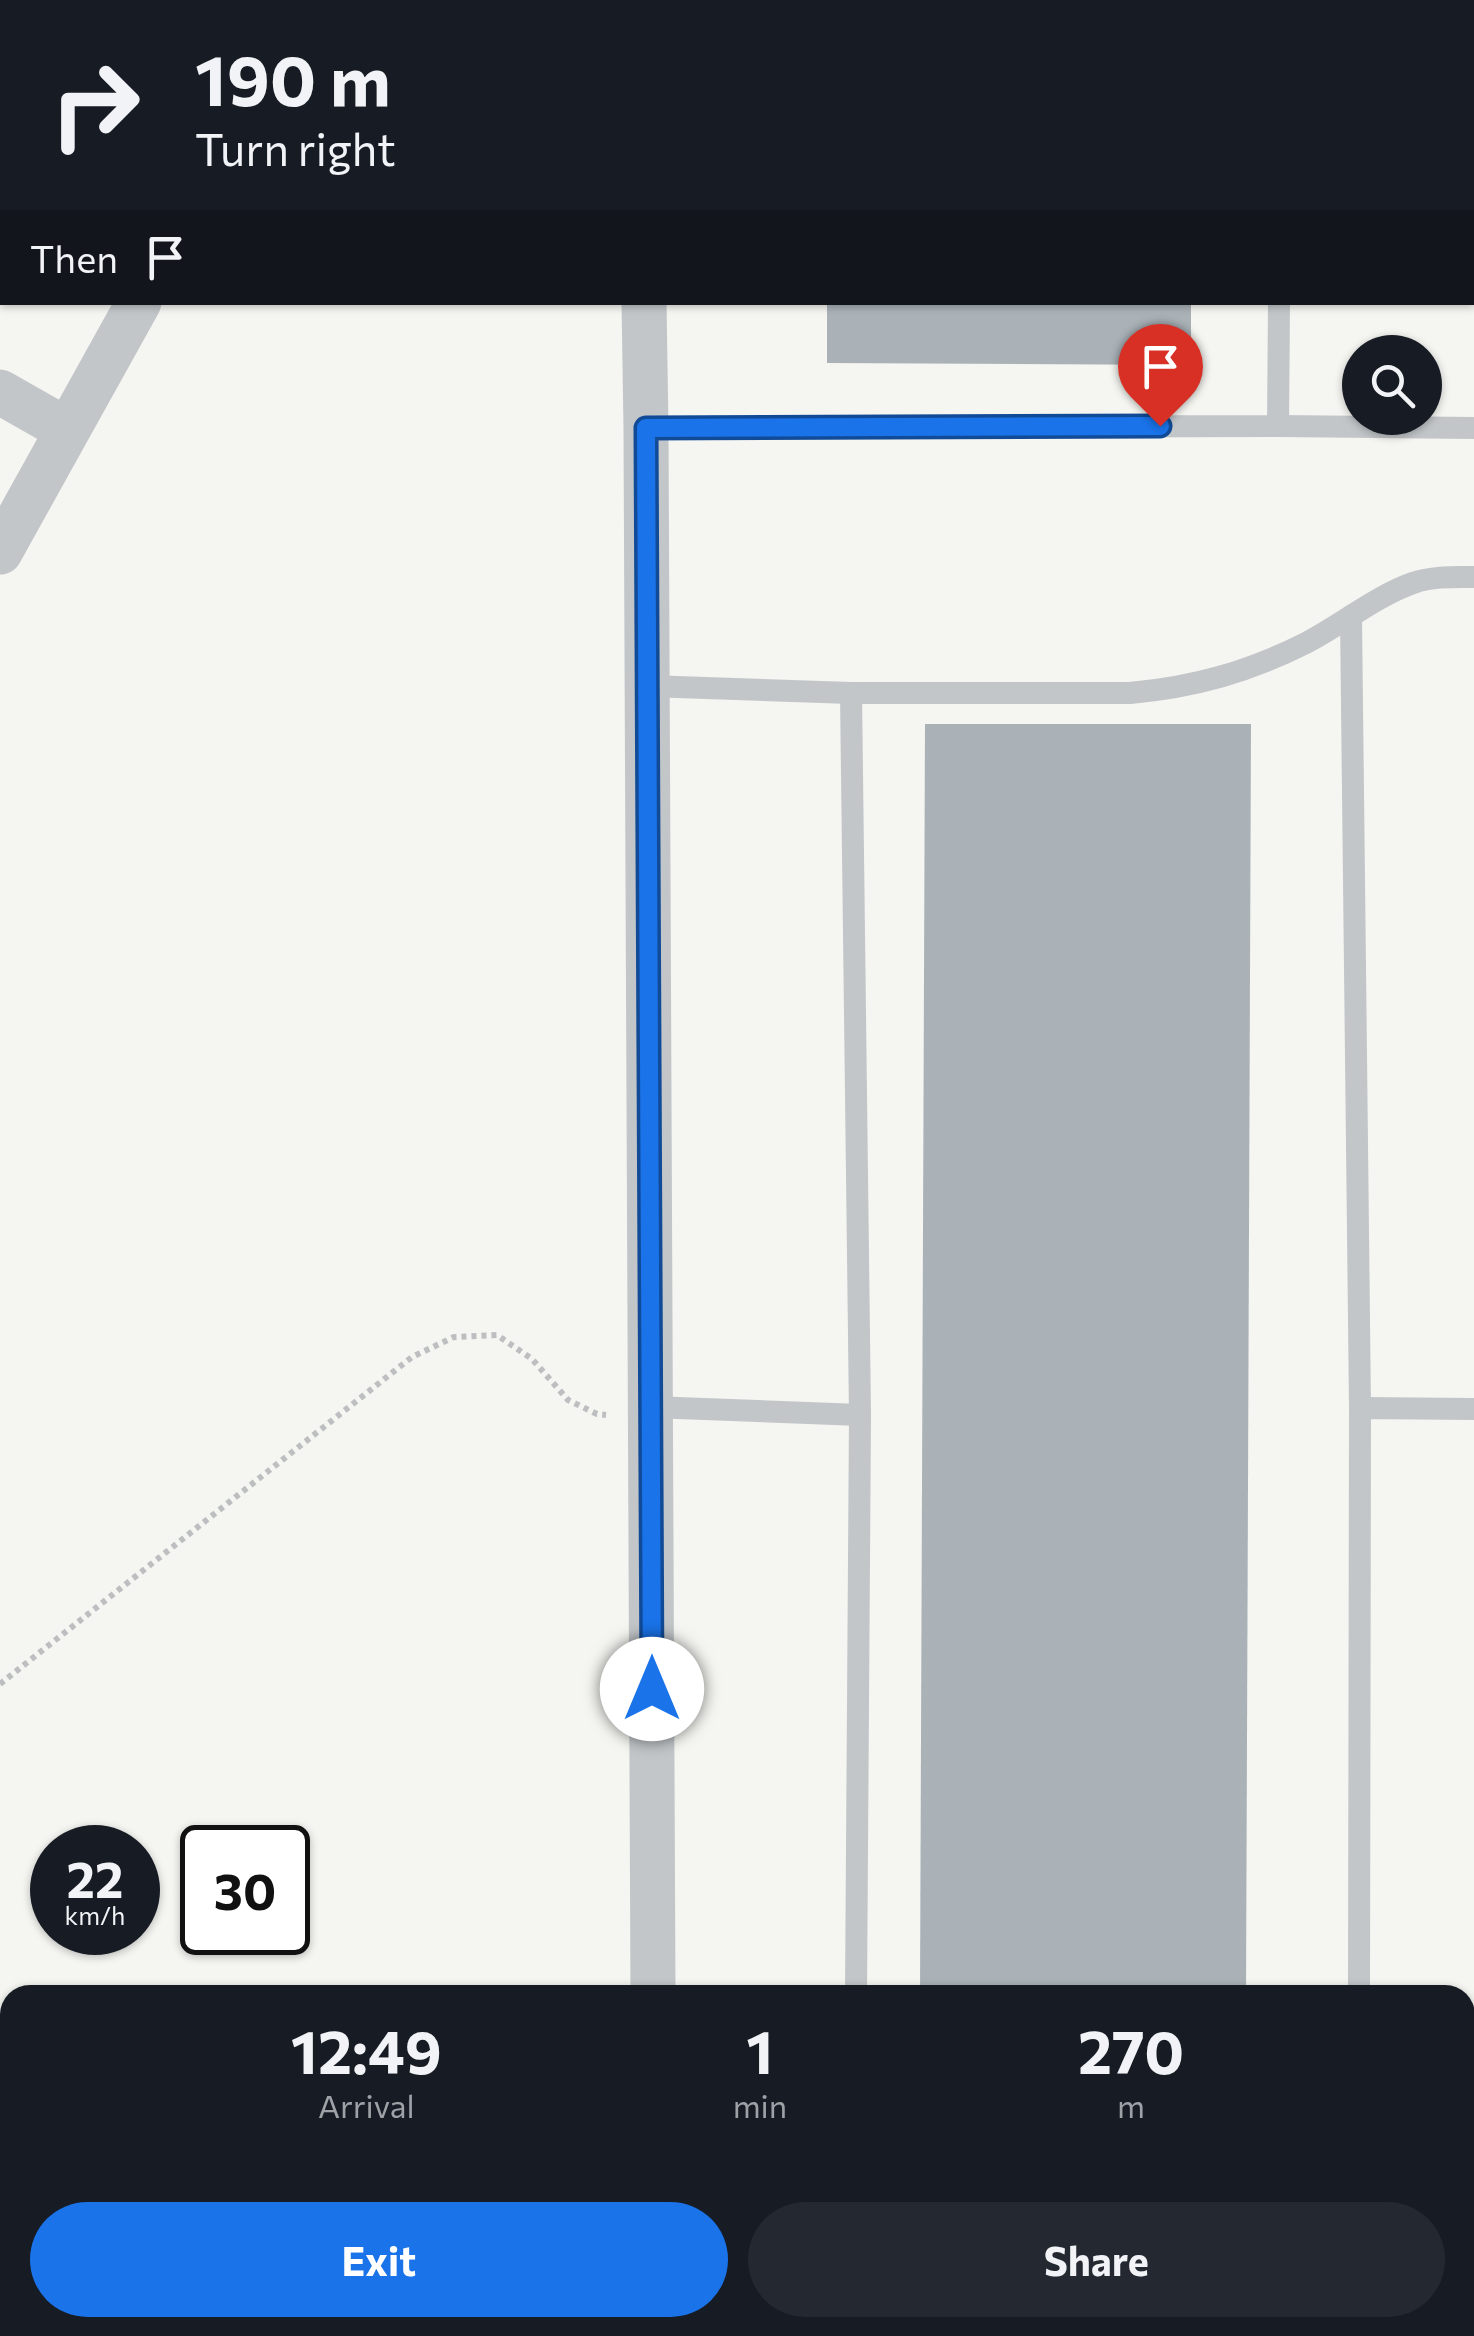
<!DOCTYPE html>
<style>
:root{--surface:#171b24;--page:#242831;--text:#f1f3f6;--muted:#9ea1a6;--accent:#1a73e8}
body{margin:0;font-family:Commissioner,sans-serif;background:var(--page);color:var(--text);height:100vh;display:flex;flex-direction:column;font-size:38px;white-space:nowrap}
*{box-sizing:border-box;margin:0}
p{font-size:32px;color:var(--muted)}
.icon{flex:none;width:55px;height:55px;fill:none;stroke:currentColor;stroke-width:2;stroke-linecap:round;stroke-linejoin:round}
.map{position:relative;flex:1;overflow:hidden}
.panel{position:absolute;left:0px;top:1985px;width:1475px;height:352px;display:flex;flex-direction:column;background:var(--surface);border-radius:30px 30px 0 0;box-shadow:0 2px 8px #0004}
.panel>*{flex:none}
.hud{position:absolute;left:0px;top:0px;width:1475px;height:305px;box-shadow:0 2px 8px #0004;background:#171b24;color:var(--text);overflow:hidden}
.buttons{position:absolute;left:1342px;top:335px;display:grid;gap:20px}
.buttons a{display:grid;place-items:center;width:100px;height:100px;border-radius:50%;background:var(--surface);box-shadow:0 2px 8px #0004;font-size:50px}
.speed{position:absolute;left:30px;top:1825px;display:flex;gap:20px;font-size:50px;font-weight:700;text-align:center}
.speed>*{display:grid;place-content:center;width:130px;height:130px;border-radius:50%;background:var(--surface);box-shadow:0 2px 8px #0004;line-height:1}
.speed small{font-size:25px;font-weight:400}
.speed .limit{border:5px solid #111;border-radius:15px;background:#fff;color:#111}
.pin{position:absolute;display:grid;place-items:center;width:85px;height:85px;color:#fff;margin:-102px -42px;border-radius:50% 50% 50% 0;rotate:-45deg;box-shadow:0 0 10px #0007}
.pin .icon{rotate:45deg}
.me{position:absolute;width:110px;margin:-55px;rotate:0deg;stroke-linejoin:round;filter:drop-shadow(0 0 8px #0008)}
.turn{display:flex;align-items:center;gap:35px;height:210px;padding:0 30px;font-size:45px}
.turn .icon{width:130px;height:130px;stroke-width:2.5}
.turn b{display:block;font-size:70px;line-height:85px}
.then{display:flex;align-items:center;height:95px;padding:0 30px;background:#0003;gap:20px;font-size:38px}
.eta{display:flex;justify-content:space-evenly;align-items:center;height:170px;text-align:center}
.eta b{font-size:60px;font-weight:700;line-height:70px}
.action{display:flex;gap:20px;margin-top:auto;padding:20px 30px}
.action a{flex:1;height:115px;border-radius:60px;background:var(--accent);color:#fff;font-size:40px;font-weight:700;line-height:115px;text-align:center}
.action a+a{background:var(--page);color:var(--text)}
.map>svg:first-child{display:block}
.building{fill:#aab2b8}
.lines{fill:none;stroke-linecap:round;stroke-linejoin:round}
.path{stroke:#bcbec0;stroke-width:6;stroke-dasharray:5 5;stroke-linecap:butt}
.lane{stroke:#c2c6c9;stroke-width:22}
.street{stroke:#c2c6c9;stroke-width:45}
.route-casing{stroke:#114b97;stroke-width:25}
.route{stroke:#1a73e8;stroke-width:18}
</style>
<div class="map">
<svg width="1474" height="2336" viewBox="0 0 1474 2336">
<rect width="100%" height="100%" fill="#f5f5f1"/>
<g class="building">
<path d="M 827,302 L 1191,302 L 1191,365 L 827,363 Z"/>
<path d="M 925,724 L 1251,724 L 1246,1995 L 920,1995 Z"/>
</g>
<g class="lines">
<path class="path" d="M 0,1684 L 412,1357 L 454,1337 L 497,1335 L 532,1359 L 568,1400 L 597,1414 L 606,1415"/>
<g class="lane">
<path d="M 794,2 L 794,0"/>
<path d="M 1282,2 L 1282,0"/>
<path d="M 1472,47 L 1474,47"/>
<path d="M 1472,180 L 1474,180"/>
<path d="M 1472,289 L 1474,289"/>
<path d="M 1278,426 L 1474,428"/>
<path d="M 646,428 L 1278,426 L 1279,302"/>
<path d="M 1351,616 L 1360,1408"/>
<path d="M 648,686 L 851,693 L 1130,693 C 1195,687 1248,672 1306,643 C 1341,625 1376,596 1413,583 C 1433,576 1454,577 1474,577"/>
<path d="M 651,1407 L 860,1415 L 851,693"/>
<path d="M 856,1995 L 860,1415"/>
<path d="M 1359,1995 L 1360,1408 L 1474,1409"/>
<path d="M 0,2023 L 10,2023"/>
<path d="M 1465,2129 L 1474,2129"/>
<path d="M 857,2328 L 857,2336"/>
<path d="M 1418,2328 L 1418,2336"/>
</g>
<g class="street">
<path d="M 637,0 L 637,2"/>
<path d="M 308,2 L 310,0"/>
<path d="M 644,302 L 646,428 L 653,1995"/>
<path d="M 0,392 L 67,430"/>
<path d="M 0,552 L 139,302"/>
<path d="M 655,2328 L 655,2336"/>
</g>
</g>
<g class="lines">
<g class="route-casing">
<path id="route" d="M 652,1689 L 646,428 L 1160,426"/>
</g>
<use href="#route" class="route"/>
</g>
</svg>
<div class="buttons">
<a><svg class="icon" aria-label="search" viewBox="0 0 24 24"><circle cx="10" cy="10" r="6"/><path d="M15 15l6 6"/></svg></a>
</div>
<div class="speed"><div>22<small>km/h</small></div><div class="limit">30</div></div>
<div class="pin" style="left:1160px;top:426px;background:#d93025"><svg class="icon" aria-label="arrive" viewBox="0 0 24 24"><path d="M6 21V4h12l-3 4 3 4H6"/></svg></div>
<svg class="me" style="left:652px;top:1689px" viewBox="-20 -20 40 40"><circle r="19" fill="#fff"/><path d="M0-13L10 11 0 6-10 11z" fill="#1a73e8"/></svg>
<div class="hud">
<div class="turn"><svg class="icon" aria-label="right" viewBox="0 0 24 24"><path d="M7 20v-9h11M14 6l5 5-5 5"/></svg><div><b>190 m</b>Turn right</div></div>
<div class="then">Then<svg class="icon" aria-label="arrive" viewBox="0 0 24 24"><path d="M6 21V4h12l-3 4 3 4H6"/></svg></div>
</div>
<section class="panel">
<div class="eta">
<div><b>12:49</b><p>Arrival</p></div>
<div><b>1</b><p>min</p></div>
<div><b>270</b><p>m</p></div>
</div>
<div class="action"><a>Exit</a><a>Share</a></div>
</section>
</div>
